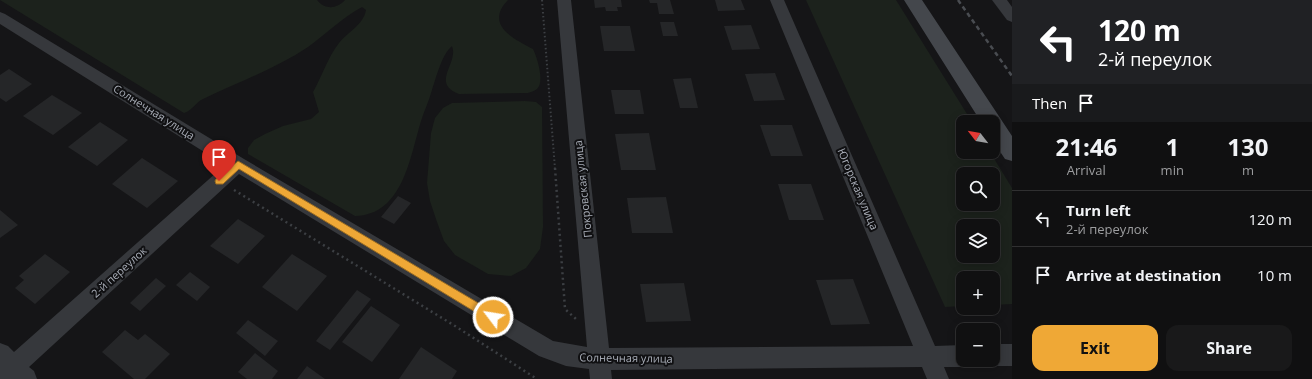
<!DOCTYPE html>
<meta charset="utf-8">
<style>
:root{--surface:#101011;--page:#19191a;--text:#f1f3f6;--muted:#9c9d9f;--line:#303031;--accent:#efa836}
body{margin:0;font-family:"Open Sans",sans-serif;background:var(--page);color:var(--text);height:100vh;display:flex;flex-direction:column;font-size:15px;white-space:nowrap}
*{box-sizing:border-box;margin:0}
p{font-size:13px;color:var(--muted)}
.icon{flex:none;width:22px;height:22px;fill:none;stroke:currentColor;stroke-width:2;stroke-linecap:round;stroke-linejoin:round}
.map{position:relative;flex:1;overflow:hidden}
.panel{display:flex;flex-direction:column;background:var(--surface);width:300px}
.panel>*{flex:none}
.guide{background:#202124;color:#fff;overflow:hidden}
.needle{width:26px;rotate:301deg}
.buttons{position:absolute;left:956px;top:115px;display:grid;gap:8px}
.buttons a{display:grid;place-items:center;width:44px;height:44px;border-radius:8px;background:var(--surface);box-shadow:0 2px 10px #0003,0 0 0 1px var(--line);font-size:20px}
.pin{position:absolute;display:grid;place-items:center;width:34px;height:34px;color:#fff;margin:-41px -17px;border-radius:50% 50% 50% 0;rotate:-45deg;box-shadow:0 0 4px #0007}
.pin .icon{rotate:45deg}
.me{position:absolute;width:44px;margin:-22px;rotate:301deg;stroke-linejoin:round;filter:drop-shadow(0 0 3px #0008)}
.turn{display:flex;align-items:center;gap:14px;height:84px;padding:0 20px;font-size:18px}
.turn .icon{width:52px;height:52px;stroke-width:2.5}
.turn b{display:block;font-size:28px;line-height:34px}
.then{display:flex;align-items:center;height:38px;padding:0 20px;background:#0003;gap:8px;font-size:15px}
.eta{display:flex;justify-content:space-evenly;align-items:center;height:68px;text-align:center}
.eta b{font-size:24px;font-weight:700;line-height:28px}
.primary-button{display:flex;gap:8px;margin-top:auto;padding:8px 20px}
.primary-button a{flex:1;height:46px;border-radius:12px;background:var(--accent);color:#111;font-size:16px;font-weight:700;line-height:46px;text-align:center}
.primary-button a+a{background:var(--page);color:var(--text)}
ul{padding:0;list-style:none}
li{display:flex;align-items:center;gap:12px;height:56px;padding:0 20px;border-top:1px solid var(--line)}
li div{flex:1}
li b{display:block;font-size:15px}
li em{font-style:normal}
main{display:flex;flex:1;min-height:0}
.map>svg:first-child{display:block}
.green{fill:#1c221c;fill-rule:evenodd}
.building{fill:#252628}
.lines{fill:none;stroke-linecap:round;stroke-linejoin:round}
.path-far1{stroke:#3c3f43;stroke-width:2;stroke-dasharray:1.5 2.5;stroke-linecap:butt}
.path{stroke:#3c3f43;stroke-width:2.5;stroke-dasharray:2 3.5;stroke-linecap:butt}
.street{fill:#36383c;fill-rule:evenodd}
.secondary{fill:#44474c;fill-rule:evenodd}
.rail{stroke:#494c51;stroke-width:2.5;stroke-dasharray:4.5 3.5;stroke-linecap:butt}
.route{fill:#efa836;stroke:#9b6d23}
.labels{text-anchor:middle;stroke-width:4;stroke-linejoin:round;paint-order:stroke}
.street-label{font-size:11px;fill:#a8adb7;stroke:#101012}
</style>
<main>
<div class="map">
<svg width="1012" height="379" viewBox="0 0 1012 379">
<rect width="100%" height="100%" fill="#151517"/>
<g class="green">
<path d="M 0,0 L 317,0 C 325,10 337,9 345,0 L 508,0 C 484,25 514,39 533,49 C 537,57 545,82 537,89 C 535,91 530,92 528,93 L 459,94 C 430,83 459,63 452,46 C 442,54 436,78 432,90 C 429,101 424,111 421,121 C 410,157 403,215 355,216 L 248,154 L 248,148 L 254,140 L 265,134 L 283,126 L 311,119 L 319,112 L 313,92 C 322,76 328,57 339,43 C 348,32 364,24 366,10 L 362,7 C 342,18 326,34 308,47 C 275,69 238,82 203,99 C 196,102 193,110 184,113 Z"/>
<path d="M 806,0 L 896,0 L 972,122 L 963,122 L 963,152 L 990,152 L 1012,188 L 1012,304 L 993,305 L 993,278 L 963,278 L 963,306 L 945,307 ZM 963,174 L 993,174 L 993,204 L 963,204 ZM 963,226 L 993,226 L 993,256 L 963,256 Z"/>
<path d="M 525,101 L 536,102 L 542,107 L 543,227 L 540,249 L 526,268 L 511,276 L 488,274 L 455,255 L 444,241 L 437,222 L 430,201 L 427,183 L 431,133 L 435,118 L 443,108 L 452,103 Z"/>
</g>
<g class="building">
<path d="M 594,0 L 621,0 L 622,7 L 617,7 L 618,11 L 606,11 L 605,7 L 595,8 Z"/>
<path d="M 649,0 L 670,0 L 674,14 L 659,14 L 657,3 L 650,3 Z"/>
<path d="M 715,0 L 741,0 L 745,10 L 718,11 Z"/>
<path d="M 660,22 L 674,22 L 678,36 L 663,36 Z"/>
<path d="M 751,25 L 760,49 L 732,50 L 724,26 Z"/>
<path d="M 600,26 L 630,26 L 635,51 L 604,51 Z"/>
<path d="M 9,69 L 32,84 L 6,102 L 0,98 L 0,75 Z"/>
<path d="M 775,73 L 785,100 L 754,101 L 745,74 Z"/>
<path d="M 691,78 L 698,108 L 680,108 L 673,79 Z"/>
<path d="M 611,90 L 640,90 L 644,114 L 615,114 Z"/>
<path d="M 52,95 L 82,113 L 53,135 L 23,116 Z"/>
<path d="M 100,122 L 128,140 L 97,166 L 68,147 Z"/>
<path d="M 760,125 L 792,125 L 803,156 L 771,156 Z"/>
<path d="M 649,133 L 656,170 L 621,170 L 615,134 Z"/>
<path d="M 142,158 L 178,181 L 147,208 L 112,184 Z"/>
<path d="M 778,184 L 811,184 L 824,220 L 789,220 Z"/>
<path d="M 398,196 L 411,203 L 394,224 L 381,217 Z"/>
<path d="M 666,197 L 673,233 L 632,233 L 627,198 Z"/>
<path d="M 0,210 L 18,225 L 0,238 Z"/>
<path d="M 238,219 L 265,236 L 238,264 L 210,246 Z"/>
<path d="M 45,254 L 70,272 L 35,304 L 15,288 L 24,280 L 19,276 Z"/>
<path d="M 292,254 L 327,276 L 297,311 L 262,287 Z"/>
<path d="M 190,272 L 210,287 L 197,301 L 176,285 Z"/>
<path d="M 156,278 L 166,286 L 140,311 L 130,303 Z"/>
<path d="M 853,279 L 870,324 L 831,325 L 816,280 Z"/>
<path d="M 684,283 L 691,321 L 646,322 L 640,284 Z"/>
<path d="M 357,290 L 371,299 L 330,350 L 316,341 Z"/>
<path d="M 371,306 L 400,325 L 372,362 L 342,342 Z"/>
<path d="M 248,320 L 278,341 L 265,356 L 236,333 Z"/>
<path d="M 125,330 L 138,340 L 145,334 L 170,354 L 145,379 L 134,379 L 102,352 Z"/>
<path d="M 421,347 L 457,371 L 452,379 L 399,379 Z"/>
<path d="M 255,353 L 278,371 L 272,379 L 247,379 L 238,372 Z"/>
<path d="M 307,366 L 325,379 L 297,379 Z"/>
</g>
<g class="lines">
<path class="path-far1" d="M 542,0 L 555,169"/>
<g class="path">
<path d="M 555,168 L 565,309 L 576,319"/>
<path d="M 234,190 L 455,326 L 537,379"/>
</g>
<g class="street">
<path d="M 557,0 L 571,0 L 609,348 L 913,346 L 770,0 L 784,0 L 935,346 L 963,345 L 963,360 L 972,360 L 971,364 L 963,367 L 944,367 L 949,379 L 927,379 L 922,367 L 611,370 L 612,379 L 590,379 L 589,369 L 566,366 L 539,356 L 239,174 L 29,367 L 34,371 L 37,379 L 0,379 L 0,343 L 8,346 L 14,352 L 225,165 L 0,24 L 0,12 L 5,14 L 244,159 L 553,341 L 587,347 Z"/>
<path d="M 992,0 L 1007,0 L 1012,7 L 1012,22 L 1007,20 Z"/>
<path d="M 993,344 L 1012,344 L 1012,366 L 993,366 L 985,363 L 984,360 L 993,360 Z"/>
</g>
<path class="secondary" d="M 904,0 L 922,0 L 1012,136 L 1012,161 L 1005,159 L 993,141 L 993,122 L 981,122 Z"/>
<path class="rail" d="M 958,0 L 1012,76"/>
</g>
<path class="route" d="M 238,161 L 497,314 L 499,317 L 497,321 L 493,322 L 490,321 L 239,169 L 223,184 L 216,184 L 215,181 L 216,179 Z"/>
<g class="labels">
<g class="street-label">
<text transform="translate(154 112) rotate(32)" y="4">Солнечная улица</text>
<text transform="translate(583 189) rotate(-96)" y="4">Покровская улица</text>
<text transform="translate(858 189) rotate(67)" y="4">Югорская улица</text>
<text transform="translate(119 272) rotate(-42)" y="4">2-й переулок</text>
<text transform="translate(626 358) rotate(1)" y="4">Солнечная улица</text>
</g>
</g>
</svg>
<div class="buttons">
<a><svg class="needle" viewBox="-14 -14 28 28"><path d="M0-13l5 13h-10z" fill="#e53935"/><path d="M0 13l5-13h-10z" fill="#9c9d9f"/></svg></a>
<a><svg class="icon" aria-label="search" viewBox="0 0 24 24"><circle cx="10" cy="10" r="6"/><path d="M15 15l6 6"/></svg></a>
<a><svg class="icon" aria-label="layers" viewBox="0 0 24 24"><path d="M12 4l9 5-9 5-9-5zM3 14l9 5 9-5"/></svg></a>
<a>+</a>
<a>−</a>
</div>
<div class="pin" style="left:219px;top:181px;background:#d93025"><svg class="icon" aria-label="arrive" viewBox="0 0 24 24"><path d="M6 21V4h12l-3 4 3 4H6"/></svg></div>
<svg class="me" style="left:493px;top:317px" viewBox="-20 -20 40 40"><circle r="17" fill="#efa836" stroke="#fff" stroke-width="3"/><path d="M0-11L8 9 0 5-8 9z" fill="#fff"/></svg>
</div>
<section class="panel">
<div class="guide">
<div class="turn"><svg class="icon" aria-label="left" viewBox="0 0 24 24"><path d="M17 20v-9H6M10 6l-5 5 5 5"/></svg><div><b>120 m</b>2-й переулок</div></div>
<div class="then">Then<svg class="icon" aria-label="arrive" viewBox="0 0 24 24"><path d="M6 21V4h12l-3 4 3 4H6"/></svg></div>
</div>
<div class="eta">
<div><b>21:46</b><p>Arrival</p></div>
<div><b>1</b><p>min</p></div>
<div><b>130</b><p>m</p></div>
</div>
<ul>
<li><svg class="icon" aria-label="left" viewBox="0 0 24 24"><path d="M17 20v-9H6M10 6l-5 5 5 5"/></svg><div><b>Turn left</b><p>2-й переулок</p></div><em>120 m</em></li>
<li><svg class="icon" aria-label="arrive" viewBox="0 0 24 24"><path d="M6 21V4h12l-3 4 3 4H6"/></svg><div><b>Arrive at destination</b></div><em>10 m</em></li>
</ul>
<div class="primary-button"><a>Exit</a><a>Share</a></div>
</section>
</main>
